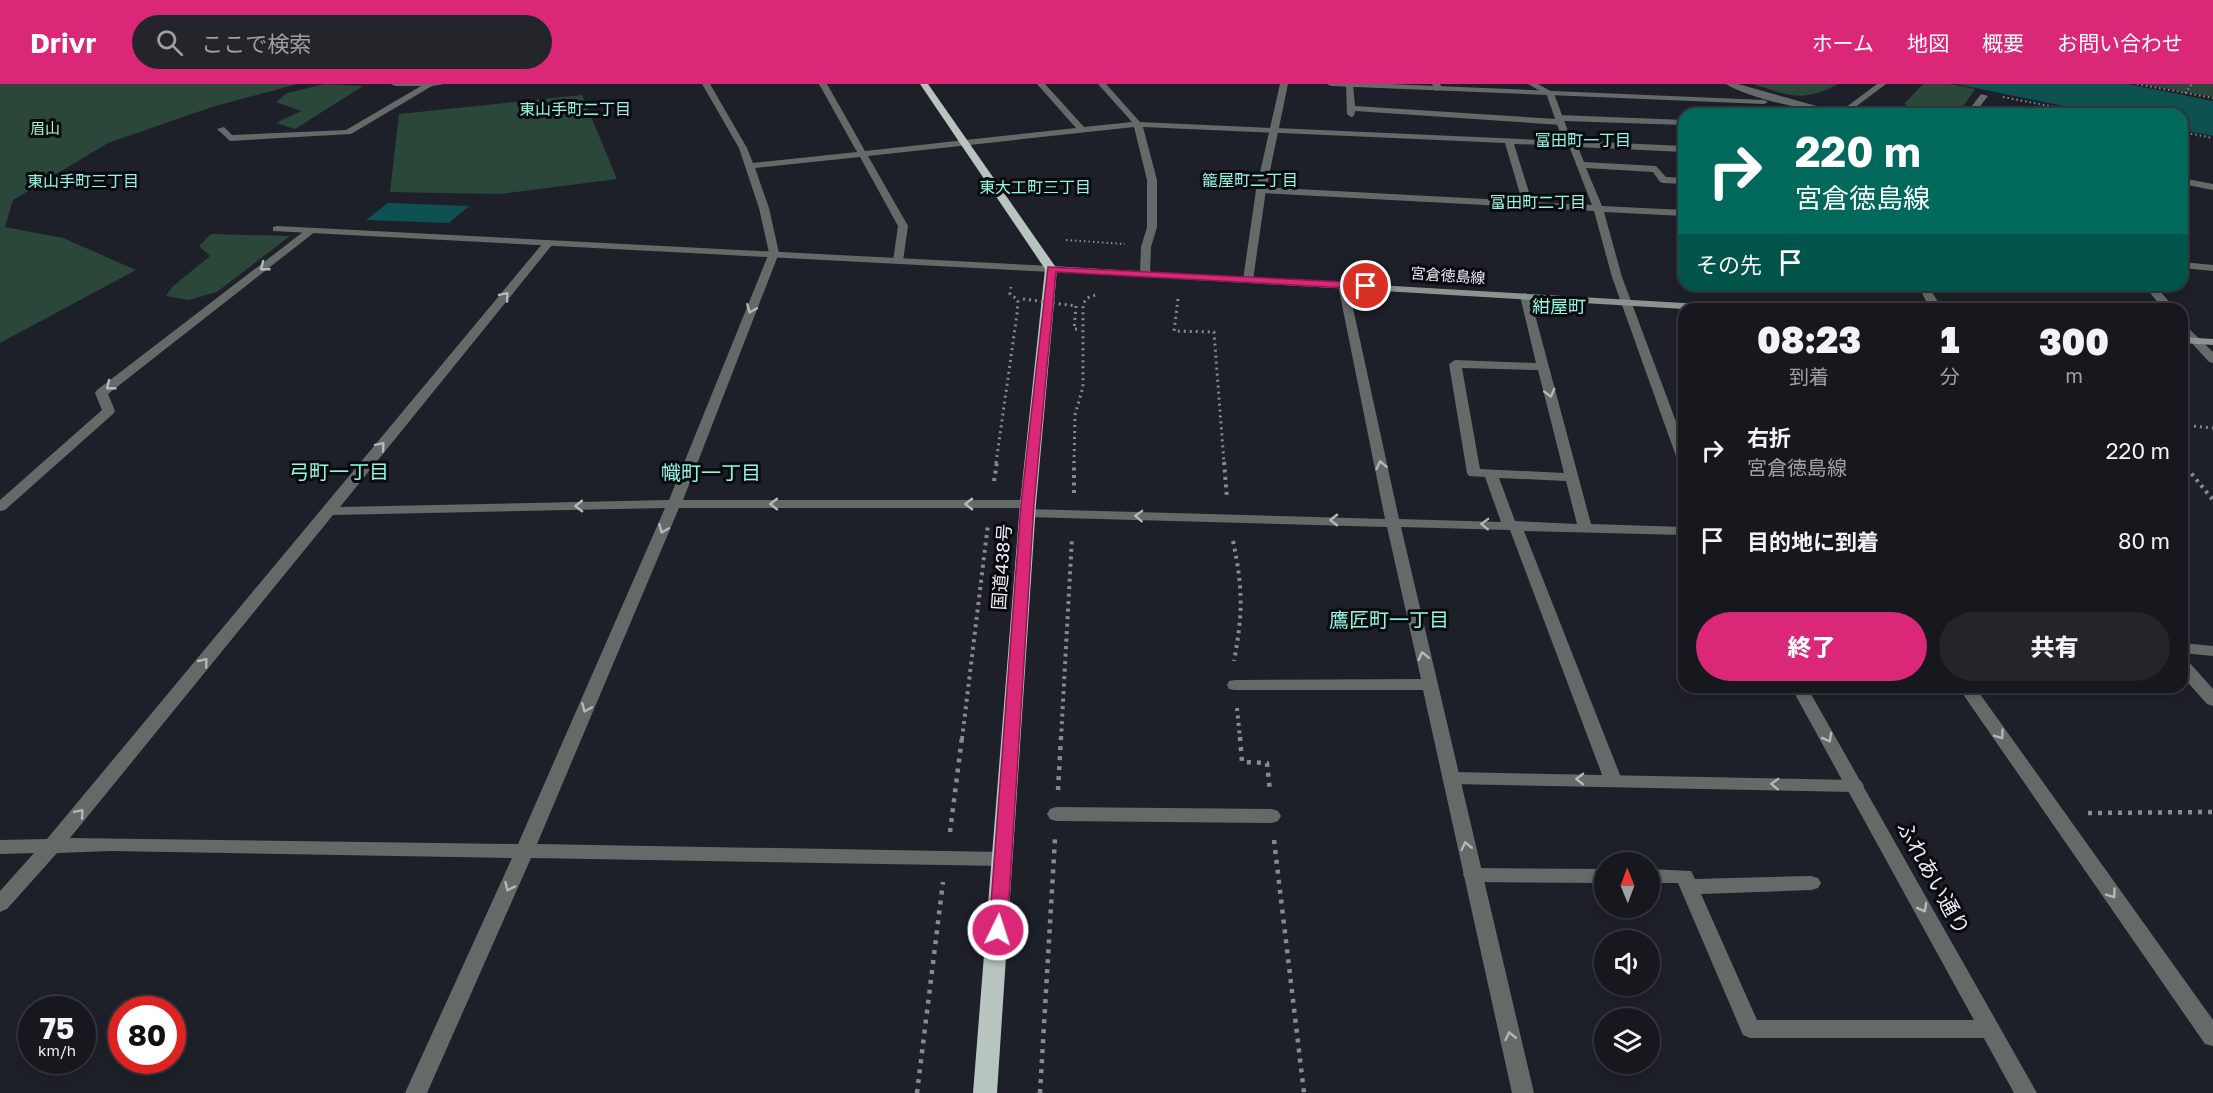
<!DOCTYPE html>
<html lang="ja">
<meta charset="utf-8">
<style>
:root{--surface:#16181e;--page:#23252b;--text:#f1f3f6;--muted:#9ea0a4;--line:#35373c;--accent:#db2777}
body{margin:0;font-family:"Golos Text","Noto Sans JP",sans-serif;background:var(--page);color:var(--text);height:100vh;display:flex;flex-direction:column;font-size:22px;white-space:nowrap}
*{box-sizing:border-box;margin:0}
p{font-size:20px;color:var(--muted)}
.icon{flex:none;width:33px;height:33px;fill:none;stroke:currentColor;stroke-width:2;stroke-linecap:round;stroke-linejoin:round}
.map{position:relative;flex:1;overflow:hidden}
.details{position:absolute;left:1678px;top:219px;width:510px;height:390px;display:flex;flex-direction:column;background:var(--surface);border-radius:18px;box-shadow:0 3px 9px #0003,0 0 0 2px var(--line)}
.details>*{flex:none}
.hud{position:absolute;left:1678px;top:24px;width:510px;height:183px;border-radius:18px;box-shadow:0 3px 9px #0003,0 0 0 2px var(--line);background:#00695c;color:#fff;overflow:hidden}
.needle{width:39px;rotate:359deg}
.controls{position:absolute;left:1594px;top:768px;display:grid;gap:12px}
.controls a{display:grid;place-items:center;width:66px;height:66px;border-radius:50%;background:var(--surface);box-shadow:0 3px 9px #0003,0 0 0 2px var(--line);font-size:30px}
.speed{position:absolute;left:18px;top:912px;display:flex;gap:12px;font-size:30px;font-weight:700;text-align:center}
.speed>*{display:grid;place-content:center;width:78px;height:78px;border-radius:50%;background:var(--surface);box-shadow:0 3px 9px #0003,0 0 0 2px var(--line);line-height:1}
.speed small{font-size:15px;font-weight:400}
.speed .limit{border:9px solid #d22;background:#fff;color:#111}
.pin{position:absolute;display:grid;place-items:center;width:51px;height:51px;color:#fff;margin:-26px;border:3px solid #fff;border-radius:50%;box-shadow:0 2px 6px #0007}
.me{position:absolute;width:66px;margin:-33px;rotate:4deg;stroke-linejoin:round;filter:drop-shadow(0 0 4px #0008)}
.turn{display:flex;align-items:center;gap:21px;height:126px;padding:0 18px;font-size:27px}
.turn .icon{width:78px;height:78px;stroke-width:2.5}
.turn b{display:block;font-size:42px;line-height:51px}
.then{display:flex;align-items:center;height:57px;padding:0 18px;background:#0003;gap:12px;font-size:22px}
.eta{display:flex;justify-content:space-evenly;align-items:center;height:102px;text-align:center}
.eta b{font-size:36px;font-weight:800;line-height:42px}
.action{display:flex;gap:12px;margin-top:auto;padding:12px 18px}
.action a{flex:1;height:69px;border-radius:36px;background:var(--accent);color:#fff;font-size:24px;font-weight:800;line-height:69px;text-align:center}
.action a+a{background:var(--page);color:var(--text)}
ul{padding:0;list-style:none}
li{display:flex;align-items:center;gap:18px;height:90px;padding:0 18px}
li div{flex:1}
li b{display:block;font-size:22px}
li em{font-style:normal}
header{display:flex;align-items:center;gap:36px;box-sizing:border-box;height:84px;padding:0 30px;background:var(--accent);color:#fff}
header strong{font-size:28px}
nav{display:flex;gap:33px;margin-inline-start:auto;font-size:21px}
.search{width:420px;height:54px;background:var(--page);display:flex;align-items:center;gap:15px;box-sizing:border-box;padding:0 21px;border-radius:33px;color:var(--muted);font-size:22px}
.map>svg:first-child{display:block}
.green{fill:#2b473a}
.water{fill:#0e5151}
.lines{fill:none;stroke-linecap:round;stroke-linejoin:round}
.path-far3{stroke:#878a91;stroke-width:2;stroke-dasharray:1.5 3;stroke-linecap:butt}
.path-far2{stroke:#878a91;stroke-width:3;stroke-dasharray:2 4;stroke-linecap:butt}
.path-far1{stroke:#878a91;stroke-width:4;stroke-dasharray:3 4.5;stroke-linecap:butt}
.path{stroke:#878a91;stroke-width:4.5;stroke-dasharray:4 6;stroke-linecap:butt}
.service{fill:#646a68;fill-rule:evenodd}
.pedestrian{fill:#646a68;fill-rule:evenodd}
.minor{fill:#646a68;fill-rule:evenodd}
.tertiary{fill:#646a68;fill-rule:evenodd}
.secondary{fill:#8b9491;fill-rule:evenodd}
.trunk{fill:#b7c4c0;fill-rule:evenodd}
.path-bridge{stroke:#878a91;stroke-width:3;stroke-dasharray:2 4;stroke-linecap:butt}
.oneway{stroke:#b4b8bb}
.route{fill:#db2777;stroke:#8e194d;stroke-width:1.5}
.labels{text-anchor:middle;stroke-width:6;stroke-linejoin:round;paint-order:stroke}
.far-park-label{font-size:15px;fill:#a6f4ce;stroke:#080a0d}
.far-street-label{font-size:15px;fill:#e9ecf2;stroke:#080a0d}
.far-neighbourhood-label{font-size:16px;fill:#92f6e0;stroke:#080a0d}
.far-quarter-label{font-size:18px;fill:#92f6e0;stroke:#080a0d}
.street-label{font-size:18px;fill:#e9ecf2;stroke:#080a0d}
.neighbourhood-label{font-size:20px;fill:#92f6e0;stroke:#080a0d}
.near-street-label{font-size:21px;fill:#e9ecf2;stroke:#080a0d}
</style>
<header>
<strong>Drivr</strong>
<div class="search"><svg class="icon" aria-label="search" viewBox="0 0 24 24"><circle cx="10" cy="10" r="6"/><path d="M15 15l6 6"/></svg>ここで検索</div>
<nav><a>ホーム</a><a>地図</a><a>概要</a><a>お問い合わせ</a></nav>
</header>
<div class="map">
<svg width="2213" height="1009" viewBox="0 0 2213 1009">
<rect width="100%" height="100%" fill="#1d2028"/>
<g class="green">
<path d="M 0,0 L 297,0 L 212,23 L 108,59 L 13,116 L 5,143 L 63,154 L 136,186 L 0,259 Z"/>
<path d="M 325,0 L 363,2 L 295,45 L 276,39 L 301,27 L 276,18 L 287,9 Z"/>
<path d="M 1753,0 L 1838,0 C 1802,19 1790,12 1753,0 Z"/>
<path d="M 1923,0 L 1950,0 L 1975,5 L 1958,30 L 1908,28 L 1905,19 Z"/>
<path d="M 2142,0 L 2213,0 L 2213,13 Z"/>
<path d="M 582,11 L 617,95 L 501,110 L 390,108 L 399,30 Z"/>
<path d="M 211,150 L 290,152 L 217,208 L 189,216 L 166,212 L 172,203 L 210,172 L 199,162 Z"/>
</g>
<g class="water">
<path d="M 1956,0 L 2128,0 L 2213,17 L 2213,52 L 2183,46 L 2182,30 L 2103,30 Z"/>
<path d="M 388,119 L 469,122 L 449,139 L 366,136 Z"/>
</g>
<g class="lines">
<g class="path-far3">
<path d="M 2137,0 L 2213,14"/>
<path d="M 2185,9 L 2192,0"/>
<path d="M 2003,13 L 2091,30"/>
<path d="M 2182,48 L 2213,54"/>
<path d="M 1066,156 L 1125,160"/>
</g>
<g class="path-far2">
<path d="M 1178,215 L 1174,247 L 1214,248 L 1224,379"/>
<path d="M 1076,222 L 1074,245 L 1081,245"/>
<path d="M 2182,341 L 2213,344"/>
<path d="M 996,379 L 1017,230 L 1018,216 L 1010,210 L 1011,203"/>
<path d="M 1074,379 L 1075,331 L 1083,303 L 1083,220 L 1087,214 L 1098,210"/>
</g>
<g class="path-far1">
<path d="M 1224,378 L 1227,414"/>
<path d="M 2182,378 L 2213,416"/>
<path d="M 994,397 L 997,378"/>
<path d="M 1074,409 L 1074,378"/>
<path d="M 1233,457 C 1243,504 1243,530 1234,577"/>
<path d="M 1237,624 L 1240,655"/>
<path d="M 962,655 L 988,440"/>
<path d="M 1061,655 L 1072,453"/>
</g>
<g class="path">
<path d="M 1240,653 L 1242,678 L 1267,679 L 1270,707"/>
<path d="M 1058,706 L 1061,653"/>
<path d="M 2088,729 L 2213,728"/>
<path d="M 950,748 L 962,653"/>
<path d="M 1274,756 L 1304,1009"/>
<path d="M 917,1009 L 943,798"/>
<path d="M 1040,1009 L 1055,755"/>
</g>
<g class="service">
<path d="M 1353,0 L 1355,22 L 1556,35 L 1559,31 L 1684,36 L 1684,41 L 1564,37 L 1561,41 L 1355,27 L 1354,32 L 1351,33 L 1347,30 L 1346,1 Z"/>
<path d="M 1528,0 L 1538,0 L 1554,9 L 1547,11 Z"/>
<path d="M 1981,10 L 1988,12 L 1974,30 L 1966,30 Z"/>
<path d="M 1451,688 L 1855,696 L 1861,697 L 1864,702 L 1861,707 L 1855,708 L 1451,700 L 1445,699 L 1442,694 L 1445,689 Z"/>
<path d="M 1056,723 L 1272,725 L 1278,727 L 1281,732 L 1278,737 L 1272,739 L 1056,737 L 1050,735 L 1047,730 L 1050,725 Z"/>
<path d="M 1473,784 L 1605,785 L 1605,799 L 1473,798 L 1466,796 L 1463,791 L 1466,786 Z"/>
<path d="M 1650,785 L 1691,787 L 1695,795 L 1811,792 L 1818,794 L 1821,799 L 1818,804 L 1811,806 L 1701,810 L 1757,936 L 1989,936 L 1996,939 L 2000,945 L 1996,951 L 1989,954 L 1750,954 L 1743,951 L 1678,799 L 1650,799 Z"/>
</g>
<g class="pedestrian">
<path d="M 1280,0 L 1288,0 L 1266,106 L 1253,196 L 1248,199 L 1243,196 L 1256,106 Z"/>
<path d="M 1327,0 L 1389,0 L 1764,16 L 1768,18 L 1764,20 L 1331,2 Z"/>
</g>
<g class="minor">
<path d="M 391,0 L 444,0 L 432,2 L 351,50 L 230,57 L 217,45 L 224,43 L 232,51 L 346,46 L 421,2 L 395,2 Z"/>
<path d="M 702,0 L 710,0 L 747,64 L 753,79 L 857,68 L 819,0 L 827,0 L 865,67 L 1076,44 L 1037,0 L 1045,0 L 1084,43 L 1132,38 L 1098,0 L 1106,0 L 1140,38 L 1563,57 L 1546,9 L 1553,7 L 1571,55 L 1574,57 L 1684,62 L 1684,68 L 1578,63 L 1584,78 L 1656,82 L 1666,93 L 1684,94 L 1684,100 L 1663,99 L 1660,98 L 1653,88 L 1586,84 L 1602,122 L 1684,126 L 1684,132 L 1604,128 L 1622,193 L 1684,359 L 1684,379 L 1677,375 L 1612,193 L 1594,127 L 1261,109 L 1256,106 L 1261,103 L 1522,117 L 1505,59 L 1143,43 L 1157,96 L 1157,143 L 1151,163 L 1150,190 L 1145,193 L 1140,190 L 1141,163 L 1147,143 L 1147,96 L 1134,43 L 868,72 L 908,142 L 903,177 L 898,180 L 893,177 L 898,142 L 860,73 L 755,84 L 769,124 L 779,169 L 683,416 L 1028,416 L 1035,420 L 1028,424 L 679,424 L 537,760 L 1003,768 L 1010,770 L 1012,775 L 1010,780 L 1003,782 L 531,774 L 427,1009 L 405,1009 L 512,774 L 111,767 L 57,769 L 7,825 L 0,828 L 0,807 L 34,769 L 0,770 L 0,756 L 47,755 L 543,159 L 552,161 L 340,423 L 669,416 L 769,169 L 759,124 L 739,64 ZM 1514,60 L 1569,62 L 1592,121 L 1532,118 ZM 665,424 L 518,760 L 70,754 L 333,431 Z"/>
<path d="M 1361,0 L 1369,0 L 1369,1 L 1365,3 Z"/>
<path d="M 1432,0 L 1440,0 L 1443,5 L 1436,7 Z"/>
<path d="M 1726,0 L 1738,0 L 1845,30 C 1820,30 1746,14 1726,0 Z"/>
<path d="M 307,145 L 316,147 L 108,310 L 115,327 L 113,330 L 5,426 L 0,427 L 0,416 L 102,326 L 95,309 L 97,306 Z"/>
<path d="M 2182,178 L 2213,181 L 2213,187 L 2182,184 Z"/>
<path d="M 1343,198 L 1348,201 L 1399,435 L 1501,438 L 1485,393 L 1469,392 L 1467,389 L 1449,280 L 1455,276 L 1536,279 L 1520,212 L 1525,209 L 1530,212 L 1591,440 L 1684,443 L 1684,451 L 1524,447 L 1622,696 L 1619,701 L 1613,702 L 1607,701 L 1604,696 L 1510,446 L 1401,443 L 1534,1009 L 1512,1009 L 1423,606 L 1235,606 L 1229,605 L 1227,601 L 1229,597 L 1235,596 L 1421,595 L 1387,443 L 1027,433 L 1020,429 L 1027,425 L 1385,435 L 1338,201 ZM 1462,284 L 1538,286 L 1564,389 L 1480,385 ZM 1499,394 L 1566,397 L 1577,440 L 1515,437 Z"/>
<path d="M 2144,201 L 2155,201 L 2175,225 L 2163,225 Z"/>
<path d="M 2182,238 L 2213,268 L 2213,279 L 2209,278 L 2182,248 Z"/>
<path d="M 2182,559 L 2213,562 L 2213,572 L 2182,569 Z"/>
<path d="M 1791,603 L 1807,603 L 2037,1009 L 2014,1009 Z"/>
<path d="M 1958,603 L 1975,603 L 2213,936 L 2213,962 L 2205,960 Z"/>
</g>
<g class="tertiary">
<path d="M 1877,0 L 1886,0 L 1846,30 L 1837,30 Z"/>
<path d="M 2182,94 L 2213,100 L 2213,106 L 2182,100 Z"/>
<path d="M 277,142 L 1051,182 L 1056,185 L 1051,188 L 273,147 L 273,143 Z"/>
<path d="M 1918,201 L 1928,201 L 1942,225 L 1930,225 Z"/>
<path d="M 2182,576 L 2188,577 L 2213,605 L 2213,622 L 2207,620 L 2182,592 Z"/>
</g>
<g class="secondary">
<path d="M 1051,182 L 1735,222 L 1741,225 L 1684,225 L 1047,187 L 1046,185 Z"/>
<path d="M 2182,253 L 2213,255 L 2213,261 L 2182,259 Z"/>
</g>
<path class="trunk" d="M 920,0 L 928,0 L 1057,185 L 1036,420 L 997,1009 L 973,1009 L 1020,420 L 1045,185 Z"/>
<path class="path-bridge" d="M 1023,215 L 1076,222"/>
</g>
<defs><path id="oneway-chevron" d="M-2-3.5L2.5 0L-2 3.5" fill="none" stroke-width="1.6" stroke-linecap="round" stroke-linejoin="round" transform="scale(1.5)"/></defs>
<g class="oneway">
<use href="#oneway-chevron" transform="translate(264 183) rotate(142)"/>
<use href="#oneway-chevron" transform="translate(505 212) rotate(-50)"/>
<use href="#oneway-chevron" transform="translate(751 225) rotate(112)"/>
<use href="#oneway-chevron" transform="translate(110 302) rotate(142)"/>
<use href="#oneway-chevron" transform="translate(1550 309) rotate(75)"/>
<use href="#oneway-chevron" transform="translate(381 362) rotate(-50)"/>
<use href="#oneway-chevron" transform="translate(1381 381) rotate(-102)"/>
<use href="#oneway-chevron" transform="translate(774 420) rotate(180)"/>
<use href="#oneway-chevron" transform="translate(969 420) rotate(180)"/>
<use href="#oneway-chevron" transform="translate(579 422) rotate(179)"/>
<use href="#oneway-chevron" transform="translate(1139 432) rotate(-178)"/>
<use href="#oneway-chevron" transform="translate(1334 436) rotate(-179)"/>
<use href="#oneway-chevron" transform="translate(1485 440) rotate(-178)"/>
<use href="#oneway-chevron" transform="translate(663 445) rotate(113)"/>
<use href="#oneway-chevron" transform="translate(1423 572) rotate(-103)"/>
<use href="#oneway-chevron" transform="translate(204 578) rotate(-51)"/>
<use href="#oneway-chevron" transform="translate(586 624) rotate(113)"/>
<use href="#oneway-chevron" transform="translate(2000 651) rotate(55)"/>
<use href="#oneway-chevron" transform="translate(1828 654) rotate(61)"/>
<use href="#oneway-chevron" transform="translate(1580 695) rotate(-179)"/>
<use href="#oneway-chevron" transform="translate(1775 700) rotate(-178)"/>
<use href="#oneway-chevron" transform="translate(80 729) rotate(-50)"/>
<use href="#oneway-chevron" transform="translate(1466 762) rotate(-103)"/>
<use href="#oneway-chevron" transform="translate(509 803) rotate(114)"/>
<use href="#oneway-chevron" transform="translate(2112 810) rotate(55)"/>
<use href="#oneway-chevron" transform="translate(1923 824) rotate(61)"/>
<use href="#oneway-chevron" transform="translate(1510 952) rotate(-103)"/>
</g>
<path class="route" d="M 1048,183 L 1366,199 L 1371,202 L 1366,205 L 1056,188 L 1034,420 L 1007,846 L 1004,851 L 998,853 L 991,851 L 989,846 L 1021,420 Z"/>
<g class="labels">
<g class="far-park-label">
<text x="45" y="50">眉山</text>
</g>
<g class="far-street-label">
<text transform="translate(1448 192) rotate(4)" y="5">宮倉徳島線</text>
</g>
<g class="far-neighbourhood-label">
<text x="575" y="31">東山手町二丁目</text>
<text x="1583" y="62">富田町一丁目</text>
<text x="1250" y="102">籠屋町二丁目</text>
<text x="83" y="103">東山手町三丁目</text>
<text x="1035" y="109">東大工町三丁目</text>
<text x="1538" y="124">富田町二丁目</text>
</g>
<g class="far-quarter-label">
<text x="1559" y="229">紺屋町</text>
</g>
<g class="street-label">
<text transform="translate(1002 483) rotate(-86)" y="6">国道438号</text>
</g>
<g class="neighbourhood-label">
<text x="339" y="395">弓町一丁目</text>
<text x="711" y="396">幟町一丁目</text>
<text x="1389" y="543">鷹匠町一丁目</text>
</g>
<g class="near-street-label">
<text transform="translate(1933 794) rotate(61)" y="7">ふれあい通り</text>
</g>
</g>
</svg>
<div class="controls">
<a><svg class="needle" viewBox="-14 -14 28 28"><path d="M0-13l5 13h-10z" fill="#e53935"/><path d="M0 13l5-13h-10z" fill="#9ea0a4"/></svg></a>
<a><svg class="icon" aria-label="sound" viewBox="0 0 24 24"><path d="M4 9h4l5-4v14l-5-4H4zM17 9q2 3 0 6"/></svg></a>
<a><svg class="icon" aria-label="layers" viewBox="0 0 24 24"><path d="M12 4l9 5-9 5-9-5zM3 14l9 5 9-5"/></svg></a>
</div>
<div class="speed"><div>75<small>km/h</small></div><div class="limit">80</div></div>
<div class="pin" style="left:1366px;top:202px;background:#d93025"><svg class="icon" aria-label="arrive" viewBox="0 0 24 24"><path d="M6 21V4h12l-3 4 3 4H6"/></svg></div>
<svg class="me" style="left:998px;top:846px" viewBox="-20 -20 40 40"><circle r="17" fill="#db2777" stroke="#fff" stroke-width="3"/><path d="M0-11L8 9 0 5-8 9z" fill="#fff"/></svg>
<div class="hud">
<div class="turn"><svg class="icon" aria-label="right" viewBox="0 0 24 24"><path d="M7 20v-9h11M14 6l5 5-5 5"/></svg><div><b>220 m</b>宮倉徳島線</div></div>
<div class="then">その先<svg class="icon" aria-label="arrive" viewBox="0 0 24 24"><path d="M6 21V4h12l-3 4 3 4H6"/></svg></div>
</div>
<section class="details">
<div class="eta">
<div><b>08:23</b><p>到着</p></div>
<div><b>1</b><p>分</p></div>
<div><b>300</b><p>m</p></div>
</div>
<ul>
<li><svg class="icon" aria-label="right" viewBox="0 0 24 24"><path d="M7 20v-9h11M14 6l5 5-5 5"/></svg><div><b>右折</b><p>宮倉徳島線</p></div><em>220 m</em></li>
<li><svg class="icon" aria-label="arrive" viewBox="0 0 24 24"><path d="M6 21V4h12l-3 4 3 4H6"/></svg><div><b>目的地に到着</b></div><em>80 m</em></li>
</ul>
<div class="action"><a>終了</a><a>共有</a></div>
</section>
</div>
